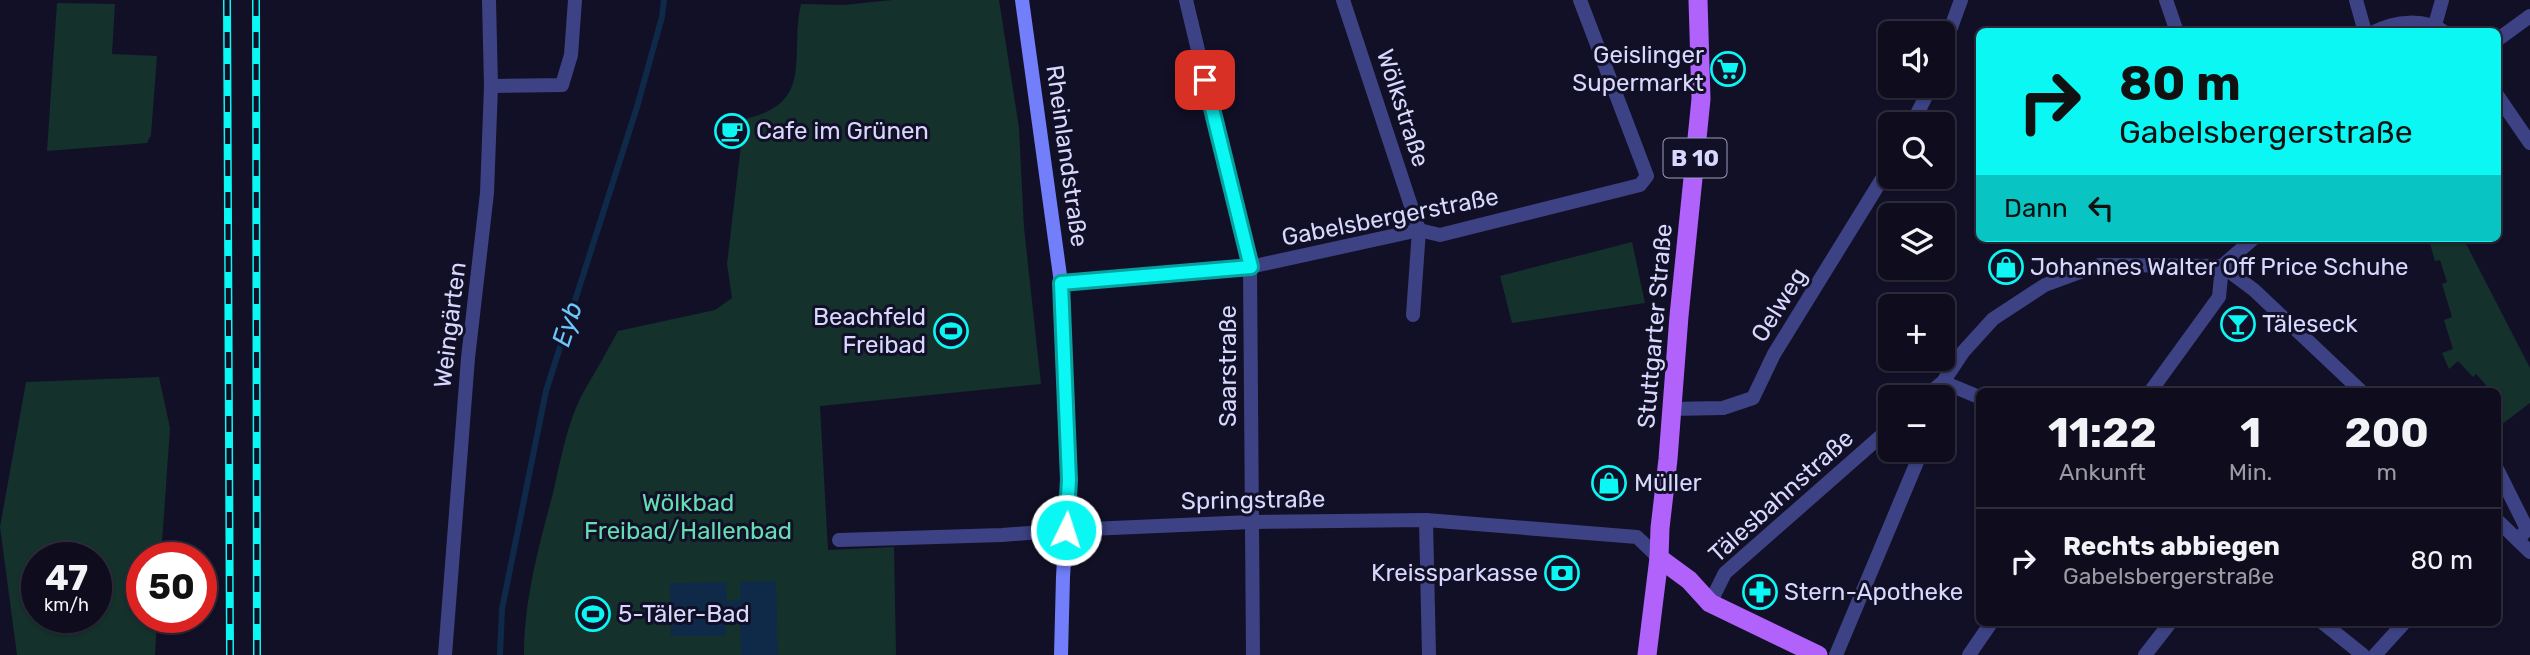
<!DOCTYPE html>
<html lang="de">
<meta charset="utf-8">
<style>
:root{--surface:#0e0c1d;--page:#1c1a2a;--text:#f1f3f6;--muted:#9b9ba4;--line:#2e2c3b}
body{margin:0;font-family:Rubik,sans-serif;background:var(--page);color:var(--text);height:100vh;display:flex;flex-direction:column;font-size:26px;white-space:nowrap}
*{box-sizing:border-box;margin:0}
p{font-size:23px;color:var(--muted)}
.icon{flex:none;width:38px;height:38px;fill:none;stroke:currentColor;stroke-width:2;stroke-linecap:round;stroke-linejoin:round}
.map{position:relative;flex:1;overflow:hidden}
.sheet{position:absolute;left:1976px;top:388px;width:525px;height:238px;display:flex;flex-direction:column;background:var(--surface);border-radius:10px;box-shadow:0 2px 5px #0004,0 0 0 2px var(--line)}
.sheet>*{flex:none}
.hud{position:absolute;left:1976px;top:28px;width:525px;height:214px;border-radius:10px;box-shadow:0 2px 5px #0004,0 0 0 2px var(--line);background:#0af7f4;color:#111;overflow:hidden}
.controls{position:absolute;left:1878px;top:21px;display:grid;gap:14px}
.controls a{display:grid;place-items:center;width:77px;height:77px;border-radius:10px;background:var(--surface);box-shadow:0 2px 5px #0004,0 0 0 2px var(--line);font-size:35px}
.speed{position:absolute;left:21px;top:542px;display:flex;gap:14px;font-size:35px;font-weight:700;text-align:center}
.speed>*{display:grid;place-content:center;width:91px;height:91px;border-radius:50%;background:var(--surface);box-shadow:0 2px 5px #0004,0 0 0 2px var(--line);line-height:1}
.speed small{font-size:18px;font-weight:400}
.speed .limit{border:10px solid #d22;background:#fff;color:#111}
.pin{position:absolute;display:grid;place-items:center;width:60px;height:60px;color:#fff;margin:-30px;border-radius:14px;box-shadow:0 4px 10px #0006}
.me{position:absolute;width:77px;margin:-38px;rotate:4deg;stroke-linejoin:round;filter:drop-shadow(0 0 5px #0008)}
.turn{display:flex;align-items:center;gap:24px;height:147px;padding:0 28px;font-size:32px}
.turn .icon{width:91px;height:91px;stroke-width:2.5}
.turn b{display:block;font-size:49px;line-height:60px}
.then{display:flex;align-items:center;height:66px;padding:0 28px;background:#0003;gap:14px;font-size:26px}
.eta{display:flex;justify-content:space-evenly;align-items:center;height:119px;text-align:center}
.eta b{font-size:42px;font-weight:700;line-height:49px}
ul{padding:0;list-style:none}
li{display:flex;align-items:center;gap:21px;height:105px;padding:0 28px;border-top:2px solid var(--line)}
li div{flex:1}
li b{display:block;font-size:26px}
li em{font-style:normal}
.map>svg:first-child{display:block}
.green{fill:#14312c;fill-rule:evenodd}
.water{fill:#0e2a48}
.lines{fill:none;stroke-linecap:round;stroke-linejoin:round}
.stream{stroke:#0e2a48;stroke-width:6}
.minor{stroke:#3d4284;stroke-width:14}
.tertiary{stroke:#3d4284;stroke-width:14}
.secondary{stroke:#727efa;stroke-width:14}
.primary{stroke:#b062fa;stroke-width:19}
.rail-casing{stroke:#0af7f4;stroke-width:8}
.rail{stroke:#121027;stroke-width:5;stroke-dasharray:16;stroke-linecap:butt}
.route-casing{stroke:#06a19f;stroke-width:18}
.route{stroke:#0af7f4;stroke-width:12}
.labels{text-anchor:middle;stroke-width:6;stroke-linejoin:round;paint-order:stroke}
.shield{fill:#121027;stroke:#9d9cbe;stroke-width:2}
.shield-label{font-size:23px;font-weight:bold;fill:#d8d8fe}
.poi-label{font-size:24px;fill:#d8d8fe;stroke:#121027;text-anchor:start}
.street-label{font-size:24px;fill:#d8d8fe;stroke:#121027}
.park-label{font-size:24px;fill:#65dcb1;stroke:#121027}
.water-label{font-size:26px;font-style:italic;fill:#69c7fa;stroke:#121027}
</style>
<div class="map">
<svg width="2530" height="655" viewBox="0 0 2530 655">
<rect width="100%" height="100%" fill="#121027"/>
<g class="green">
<path d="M 892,0 L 999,0 L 1019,128 L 1024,228 L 1041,384 L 820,406 L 828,550 L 894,547 L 896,655 L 524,655 C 524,599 539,546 553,493 C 561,459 567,422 584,391 C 596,371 607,351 618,331 L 715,310 L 732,298 L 727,264 L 744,119 C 816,104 789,56 801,4 L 844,5 Z"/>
<path d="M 57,3 L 115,4 L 112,54 L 157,56 L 151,135 L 147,143 L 47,151 Z"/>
<path d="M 2433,238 L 2463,238 L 2530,368 L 2530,403 L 2497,428 L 2499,407 L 2497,392 L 2485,392 L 2483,389 L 2486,385 L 2476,374 L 2473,377 L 2458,361 L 2449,369 L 2442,353 L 2453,349 L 2444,320 L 2452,317 L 2442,284 L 2447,282 L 2440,260 L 2435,261 L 2429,240 Z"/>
<path d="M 1632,242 L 1645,303 L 1512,323 L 1500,276 Z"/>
<path d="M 159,377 L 170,428 L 161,558 L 142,558 L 142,618 L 157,618 L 155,655 L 17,655 L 0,527 L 26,382 ZM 96,558 L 96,618 L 37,618 L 37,558 Z"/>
</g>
<path class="water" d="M 776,581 L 778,655 L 741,655 L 740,614 L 726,614 L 726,636 L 671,636 L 670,583 L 726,582 L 727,601 L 740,600 L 740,582 Z"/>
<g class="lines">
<path class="stream" d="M 500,655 L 502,609 L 546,391 L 637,107 L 662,17 L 664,0"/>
<g class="minor">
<path d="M 1186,0 L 1250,267 L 1253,655"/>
<path d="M 1343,0 L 1419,230 L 1413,315"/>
<path d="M 2166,0 L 2177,32"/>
<path d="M 2356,0 L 2365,32"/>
<path d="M 2435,25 L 2442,0"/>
<path d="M 2374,32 C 2395,21 2425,18 2444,32"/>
<path d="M 2497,40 L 2530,16"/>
<path d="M 1942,52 L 1961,0"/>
<path d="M 491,86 L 562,85 L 571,55 L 575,0"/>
<path d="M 2497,95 L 2530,143"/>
<path d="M 1912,124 L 1931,86"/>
<path d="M 1061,283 L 1250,267 L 1419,230 L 1440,235 L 1640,185 L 1647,176 L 1580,0"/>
<path d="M 1943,382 L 1979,397"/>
<path d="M 2150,392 L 2219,297 L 2222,266 L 2254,238"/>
<path d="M 1925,397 L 1943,382 L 1963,352 L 1993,319 L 2045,285 L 2099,265 L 2222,266 L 2254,290 L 2362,392"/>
<path d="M 1671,409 L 1723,408 L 1753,398 L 1774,354 L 1890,166"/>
<path d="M 2497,469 L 2527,529 L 2518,540"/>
<path d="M 1426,520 L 1429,655"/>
<path d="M 2497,520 L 2530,552"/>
<path d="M 839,540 L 1002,535 L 1066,530"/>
<path d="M 1710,603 L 1725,573 L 1890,428"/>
<path d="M 2323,623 L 2363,655"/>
<path d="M 445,655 L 468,358 L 487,193 L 491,86 L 489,0"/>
<path d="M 1836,655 L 1922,450"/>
<path d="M 1969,655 L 1991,623"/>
<path d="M 2145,655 L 2170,623"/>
<path d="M 2375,655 L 2404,623"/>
</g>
<path class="tertiary" d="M 1066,530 L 1251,522 L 1426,520 L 1637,537 L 1659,558"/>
<path class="secondary" d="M 1022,0 L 1061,283 L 1069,480 L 1063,577 L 1061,655"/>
<g class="primary">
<path d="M 1659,558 L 1689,580 L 1710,603 L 1818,655"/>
<path d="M 1647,655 L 1659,558 L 1660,528 L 1668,459 L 1679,316 L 1701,99 L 1698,0"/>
</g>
<g class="rail-casing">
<g id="rail">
<path d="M 227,0 L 230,655"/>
<path d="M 256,0 L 257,655"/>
</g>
</g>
<use href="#rail" class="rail"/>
</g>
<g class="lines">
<g class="route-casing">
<path id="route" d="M 1066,530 L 1069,480 L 1061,283 L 1251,267 L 1205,80"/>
</g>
<use href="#route" class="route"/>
</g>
<defs>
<g id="supermarket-ring" transform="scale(1.75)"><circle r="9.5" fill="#121027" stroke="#0af7f4" stroke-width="1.5"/><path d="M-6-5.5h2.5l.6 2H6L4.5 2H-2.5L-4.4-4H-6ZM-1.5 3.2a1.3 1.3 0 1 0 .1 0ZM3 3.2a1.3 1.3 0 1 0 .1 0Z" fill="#0af7f4"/></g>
<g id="cafe-ring" transform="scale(1.75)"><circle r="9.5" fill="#121027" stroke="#0af7f4" stroke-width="1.5"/><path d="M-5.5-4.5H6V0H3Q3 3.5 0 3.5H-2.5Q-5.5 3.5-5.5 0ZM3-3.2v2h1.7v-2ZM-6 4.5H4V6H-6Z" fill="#0af7f4"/></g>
<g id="shop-ring" transform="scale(1.75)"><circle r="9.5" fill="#121027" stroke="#0af7f4" stroke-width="1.5"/><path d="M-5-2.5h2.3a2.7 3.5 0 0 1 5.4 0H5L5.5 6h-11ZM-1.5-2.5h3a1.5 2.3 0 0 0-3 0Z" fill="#0af7f4"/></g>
<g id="bar-ring" transform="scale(1.75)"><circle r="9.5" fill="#121027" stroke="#0af7f4" stroke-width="1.5"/><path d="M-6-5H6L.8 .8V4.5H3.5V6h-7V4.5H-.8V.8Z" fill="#0af7f4"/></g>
<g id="stadium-ring" transform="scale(1.75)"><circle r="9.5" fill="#121027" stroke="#0af7f4" stroke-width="1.5"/><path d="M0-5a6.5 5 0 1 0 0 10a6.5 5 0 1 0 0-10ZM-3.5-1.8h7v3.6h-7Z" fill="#0af7f4"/></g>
<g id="bank-ring" transform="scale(1.75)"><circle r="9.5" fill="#121027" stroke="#0af7f4" stroke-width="1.5"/><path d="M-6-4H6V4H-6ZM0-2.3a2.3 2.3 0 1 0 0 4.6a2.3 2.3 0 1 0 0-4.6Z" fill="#0af7f4"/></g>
<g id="pharmacy-ring" transform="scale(1.75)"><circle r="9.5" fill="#121027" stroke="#0af7f4" stroke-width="1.5"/><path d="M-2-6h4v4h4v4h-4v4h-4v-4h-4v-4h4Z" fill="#0af7f4"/></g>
</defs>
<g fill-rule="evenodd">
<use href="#supermarket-ring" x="1728" y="69"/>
<use href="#cafe-ring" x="732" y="131"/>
<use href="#shop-ring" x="2006" y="267"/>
<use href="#bar-ring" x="2238" y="324"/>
<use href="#stadium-ring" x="951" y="331"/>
<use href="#shop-ring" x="1609" y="483"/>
<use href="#bank-ring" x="1562" y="573"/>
<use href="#pharmacy-ring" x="1760" y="592"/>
<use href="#stadium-ring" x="593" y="614"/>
</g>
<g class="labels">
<rect class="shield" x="1663.5" y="138.5" width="63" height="39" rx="5"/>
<g class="shield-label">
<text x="1695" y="166">B 10</text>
</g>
<g class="poi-label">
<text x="1704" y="63" text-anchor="end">Geislinger<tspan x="1704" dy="28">Supermarkt</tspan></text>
<text x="756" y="139">Cafe im Grünen</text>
<text x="2030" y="275">Johannes Walter Off Price Schuhe</text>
<text x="926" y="325" text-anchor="end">Beachfeld<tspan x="926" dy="28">Freibad</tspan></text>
<text x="2262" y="332">Täleseck</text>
<text x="1634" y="491">Müller</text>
<text x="1538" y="581" text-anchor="end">Kreissparkasse</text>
<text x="1784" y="600">Stern-Apotheke</text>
<text x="618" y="622">5-Täler-Bad</text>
</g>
<g class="street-label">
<text transform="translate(1403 108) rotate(72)" y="8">Wölkstraße</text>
<text transform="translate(1067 156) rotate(82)" y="8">Rheinlandstraße</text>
<text transform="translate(1390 217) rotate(-11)" y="8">Gabelsbergerstraße</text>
<text transform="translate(1779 305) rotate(-58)" y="8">Oelweg</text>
<text transform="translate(450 325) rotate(-83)" y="8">Weingärten</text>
<text transform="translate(1655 326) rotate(-85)" y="8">Stuttgarter Straße</text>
<text transform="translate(1228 366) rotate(-90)" y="8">Saarstraße</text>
<text transform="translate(1781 496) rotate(-42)" y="8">Tälesbahnstraße</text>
<text transform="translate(1253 500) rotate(-1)" y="8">Springstraße</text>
</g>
<g class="park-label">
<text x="688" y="511">Wölkbad<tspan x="688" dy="28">Freibad/Hallenbad</tspan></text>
</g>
<g class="water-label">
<text transform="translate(567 324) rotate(-72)" y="9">Eyb</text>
</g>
</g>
</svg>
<div class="controls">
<a><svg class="icon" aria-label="sound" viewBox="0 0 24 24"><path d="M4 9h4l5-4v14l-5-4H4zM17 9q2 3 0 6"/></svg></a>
<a><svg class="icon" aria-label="search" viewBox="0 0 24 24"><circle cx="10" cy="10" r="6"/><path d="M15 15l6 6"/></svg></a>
<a><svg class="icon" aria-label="layers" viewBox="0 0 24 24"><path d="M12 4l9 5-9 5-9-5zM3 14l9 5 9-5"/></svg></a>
<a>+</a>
<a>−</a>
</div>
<div class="speed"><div>47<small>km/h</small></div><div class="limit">50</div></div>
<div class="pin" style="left:1205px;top:80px;background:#d93025"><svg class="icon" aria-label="arrive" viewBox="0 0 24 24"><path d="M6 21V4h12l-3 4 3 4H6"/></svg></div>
<svg class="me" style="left:1066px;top:530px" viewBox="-20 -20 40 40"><circle r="17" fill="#0af7f4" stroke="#fff" stroke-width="3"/><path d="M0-11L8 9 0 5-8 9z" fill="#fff"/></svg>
<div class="hud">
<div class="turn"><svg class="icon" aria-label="right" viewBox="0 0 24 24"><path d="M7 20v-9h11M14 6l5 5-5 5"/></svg><div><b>80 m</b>Gabelsbergerstraße</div></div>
<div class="then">Dann<svg class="icon" aria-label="left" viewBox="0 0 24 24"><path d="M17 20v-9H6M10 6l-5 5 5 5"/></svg></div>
</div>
<section class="sheet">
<div class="eta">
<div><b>11:22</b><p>Ankunft</p></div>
<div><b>1</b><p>Min.</p></div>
<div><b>200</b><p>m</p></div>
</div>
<ul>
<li><svg class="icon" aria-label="right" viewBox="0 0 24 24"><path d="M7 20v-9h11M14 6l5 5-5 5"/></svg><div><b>Rechts abbiegen</b><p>Gabelsbergerstraße</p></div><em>80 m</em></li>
</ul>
</section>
</div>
